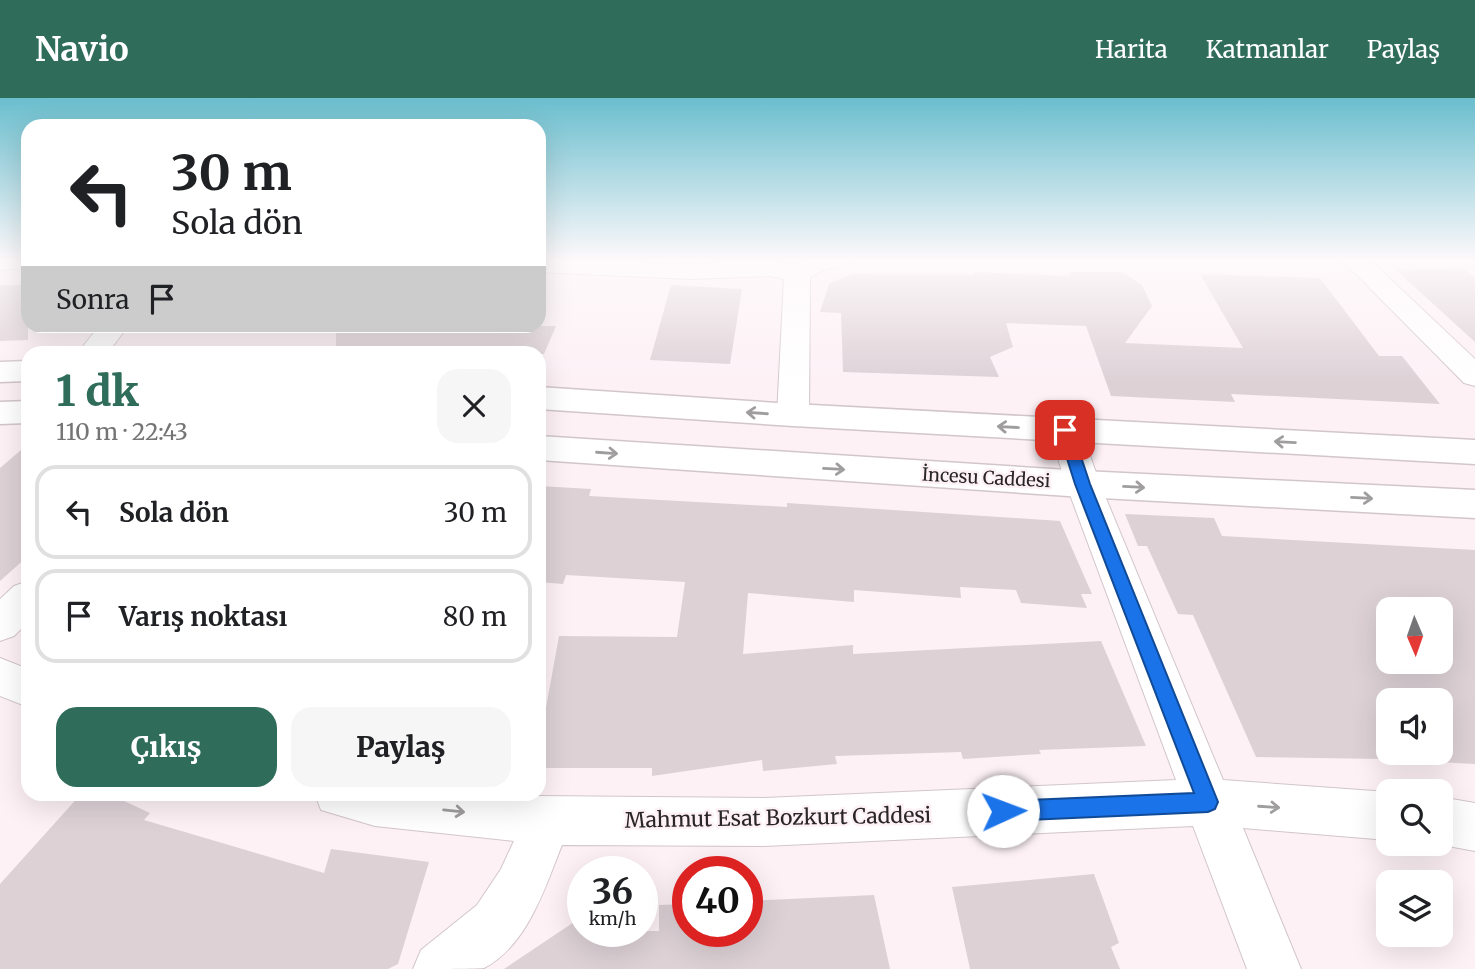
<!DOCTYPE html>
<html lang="tr">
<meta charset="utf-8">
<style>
:root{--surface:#fff;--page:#f6f6f6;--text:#202124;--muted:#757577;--line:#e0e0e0;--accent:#2f6d5a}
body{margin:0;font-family:Merriweather,serif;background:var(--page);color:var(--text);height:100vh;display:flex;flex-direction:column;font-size:26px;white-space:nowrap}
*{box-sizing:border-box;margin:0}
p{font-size:23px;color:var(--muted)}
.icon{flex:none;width:38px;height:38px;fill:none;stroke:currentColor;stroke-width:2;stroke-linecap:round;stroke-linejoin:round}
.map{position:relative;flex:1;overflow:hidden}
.panel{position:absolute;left:21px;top:248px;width:525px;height:455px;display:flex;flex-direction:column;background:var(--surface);border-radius:21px;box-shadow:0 7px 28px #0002}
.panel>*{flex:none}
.banner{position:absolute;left:21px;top:21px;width:525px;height:214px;border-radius:21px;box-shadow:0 7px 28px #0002;background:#fff;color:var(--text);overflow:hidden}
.needle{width:46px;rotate:178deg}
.fabs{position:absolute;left:1376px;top:499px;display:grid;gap:14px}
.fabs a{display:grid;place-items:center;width:77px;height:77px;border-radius:14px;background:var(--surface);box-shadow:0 7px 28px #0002;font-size:35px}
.speed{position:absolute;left:567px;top:758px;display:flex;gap:14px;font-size:35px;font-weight:700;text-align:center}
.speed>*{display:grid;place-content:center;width:91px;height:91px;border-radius:50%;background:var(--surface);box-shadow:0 7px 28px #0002;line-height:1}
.speed small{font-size:18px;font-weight:400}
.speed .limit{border:10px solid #d22;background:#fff;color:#111}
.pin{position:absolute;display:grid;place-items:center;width:60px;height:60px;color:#fff;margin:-30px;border-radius:14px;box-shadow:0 4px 10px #0006}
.me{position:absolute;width:77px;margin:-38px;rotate:88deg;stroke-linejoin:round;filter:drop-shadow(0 0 5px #0008)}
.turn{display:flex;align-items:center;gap:24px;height:147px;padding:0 35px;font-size:32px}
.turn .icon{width:91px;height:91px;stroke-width:2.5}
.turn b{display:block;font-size:49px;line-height:60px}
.then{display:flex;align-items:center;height:66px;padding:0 35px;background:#0003;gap:14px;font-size:26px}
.round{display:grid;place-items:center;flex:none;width:74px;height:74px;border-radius:21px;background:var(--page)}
.headline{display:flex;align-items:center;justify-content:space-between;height:119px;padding:0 35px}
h1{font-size:42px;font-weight:800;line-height:52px;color:var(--accent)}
.action{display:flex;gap:14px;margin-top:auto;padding:14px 35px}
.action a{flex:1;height:80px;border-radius:21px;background:var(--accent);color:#fff;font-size:28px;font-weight:800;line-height:80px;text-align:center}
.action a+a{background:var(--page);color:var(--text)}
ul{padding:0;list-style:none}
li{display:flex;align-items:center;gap:21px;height:94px;margin:0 14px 10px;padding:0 21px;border:4px solid var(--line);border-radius:21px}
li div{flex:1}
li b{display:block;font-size:26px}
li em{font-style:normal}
header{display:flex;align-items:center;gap:42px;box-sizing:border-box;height:98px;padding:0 35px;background:var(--accent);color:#fff}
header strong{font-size:33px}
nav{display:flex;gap:38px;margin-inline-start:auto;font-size:24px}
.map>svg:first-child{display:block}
.building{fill:#ddd1d6;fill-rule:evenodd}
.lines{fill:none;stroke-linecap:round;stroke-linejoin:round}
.minor-casing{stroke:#d2c6cb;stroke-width:2}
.major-casing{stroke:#d2c6cb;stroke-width:3}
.minor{fill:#fff;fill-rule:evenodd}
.major{fill:#fff;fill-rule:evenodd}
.oneway{stroke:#9f9d9e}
.route{fill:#1a73e8;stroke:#114b97;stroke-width:2}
.labels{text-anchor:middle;stroke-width:5;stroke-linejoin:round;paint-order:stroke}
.street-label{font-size:18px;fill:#2a2628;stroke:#fdf1f6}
.near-street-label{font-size:21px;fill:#2a2628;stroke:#fdf1f6}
</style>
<header>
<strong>Navio</strong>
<nav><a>Harita</a><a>Katmanlar</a><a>Paylaş</a></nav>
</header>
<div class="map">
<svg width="1475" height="871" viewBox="0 0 1475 871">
<rect width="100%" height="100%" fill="#fdf1f6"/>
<g class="building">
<path d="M 1463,170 L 1475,180 L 1475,244 L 1396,172 Z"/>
<path d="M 973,174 L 1068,178 L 1071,174 L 1122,174 L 1142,187 L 1152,208 L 1125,245 L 1243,250 L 1200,176 L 1320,180 L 1379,258 L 1402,258 L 1440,306 L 1231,296 L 1235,304 L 1111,298 L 1086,228 L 1006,225 L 1013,249 L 990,259 L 999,279 L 843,274 L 841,215 L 820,214 L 829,186 L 852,176 L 974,177 Z"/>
<path d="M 0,187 L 28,187 L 28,242 L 0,243 Z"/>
<path d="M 671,187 L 742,191 L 730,266 L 650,262 Z"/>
<path d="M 336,228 L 556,228 L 544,256 L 412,256 L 336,249 Z"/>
<path d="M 28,346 L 28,458 L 0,483 L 0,370 Z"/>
<path d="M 539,388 L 591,391 L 589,398 L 787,409 L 787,405 L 1060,423 L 1092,496 L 1081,496 L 1087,510 L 1021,505 L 1016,492 L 960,489 L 961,500 L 854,492 L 854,504 L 748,495 L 743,556 L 853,547 L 853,556 L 1101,543 L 1146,648 L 1039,652 L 1041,656 L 963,661 L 961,654 L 835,658 L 837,666 L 763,673 L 762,662 L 652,678 L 652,670 L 539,670 L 539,648 L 559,538 L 677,539 L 685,484 L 566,477 L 563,486 L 539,484 Z"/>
<path d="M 1125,416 L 1214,420 L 1222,438 L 1475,452 L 1475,666 L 1381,661 L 1256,659 L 1193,517 L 1178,516 L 1147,448 L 1138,448 ZM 1388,511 L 1440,511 L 1440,564 L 1388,564 ZM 1388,602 L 1440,602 L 1440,654 L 1388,654 Z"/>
<path d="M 81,696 L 109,696 L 150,715 L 144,722 L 324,775 L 331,751 L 429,764 L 398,866 L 388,871 L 0,871 L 0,786 Z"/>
<path d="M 1094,776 L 1119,845 L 1111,849 L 1120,871 L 970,871 L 952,789 Z"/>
<path d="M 874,797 L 890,871 L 504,871 L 583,818 L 583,833 L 659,833 L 659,807 L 688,806 L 688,833 L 747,833 L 747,803 Z"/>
</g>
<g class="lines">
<g class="minor-casing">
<g id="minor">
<path d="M 0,162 L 28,162 L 28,170 L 0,172 Z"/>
<path d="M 539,162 L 690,165 L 769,162 L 793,167 L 803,162 L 850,162 L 846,167 L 824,172 L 810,179 L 809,317 L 804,324 L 793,328 L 782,324 L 777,317 L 784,181 L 769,178 L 690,181 L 539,174 Z"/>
<path d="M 1342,162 L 1370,162 L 1475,261 L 1475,288 L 1464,285 Z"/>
<path d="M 99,228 L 128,228 L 107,256 L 77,256 Z"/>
<path d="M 1065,321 L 1077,324 L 1081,332 L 1100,386 L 1223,682 L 1388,694 L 1388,742 L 1243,730 L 1301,871 L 1247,871 L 1193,728 L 764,748 L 562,747 C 545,789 528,847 484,870 C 475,871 426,871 413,871 L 421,852 L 477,807 L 501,771 L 514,743 L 375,728 L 321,712 L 315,696 L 764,700 L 1176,682 L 1066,386 L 1049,332 L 1053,324 Z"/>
<path d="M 28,483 L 28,524 L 14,538 L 0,543 L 0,501 L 14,488 Z"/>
<path d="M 0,560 L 28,571 L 28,609 L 0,598 Z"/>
<path d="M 1440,699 L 1475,705 L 1475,753 L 1437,746 L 1440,746 Z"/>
</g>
</g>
<g class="major-casing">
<g id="major">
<path d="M 28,263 L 28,283 L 0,284 L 0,264 Z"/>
<path d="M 539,289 L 793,306 L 1475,342 L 1475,366 L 793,328 L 539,311 Z"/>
<path d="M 28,303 L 28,325 L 0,326 L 0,304 Z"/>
<path d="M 539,338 L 1083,373 L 1475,392 L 1475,420 L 1083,399 L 539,362 Z"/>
</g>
</g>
<use href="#minor" class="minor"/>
<use href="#major" class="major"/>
</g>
<defs><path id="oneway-shaft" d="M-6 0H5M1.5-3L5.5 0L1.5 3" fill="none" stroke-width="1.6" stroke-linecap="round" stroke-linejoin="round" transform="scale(1.75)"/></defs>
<g class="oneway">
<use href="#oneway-shaft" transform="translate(757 315) rotate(-176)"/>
<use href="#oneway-shaft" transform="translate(1008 329) rotate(-177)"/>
<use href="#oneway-shaft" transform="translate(1285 344) rotate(-177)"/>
<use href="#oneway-shaft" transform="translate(607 355) rotate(4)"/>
<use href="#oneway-shaft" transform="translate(834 371) rotate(3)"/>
<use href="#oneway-shaft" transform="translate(1134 389) rotate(3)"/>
<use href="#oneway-shaft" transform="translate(1362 400) rotate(3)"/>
<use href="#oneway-shaft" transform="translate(1269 709) rotate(4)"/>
<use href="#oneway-shaft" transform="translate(454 713) rotate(6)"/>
</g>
<linearGradient id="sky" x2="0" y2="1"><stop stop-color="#6abece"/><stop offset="0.57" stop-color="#fef9fb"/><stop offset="1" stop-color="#fef9fb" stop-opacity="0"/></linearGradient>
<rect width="1475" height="284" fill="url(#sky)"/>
<path class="route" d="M 1065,328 L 1072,332 L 1090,386 L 1218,704 L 1215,711 L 1208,714 L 1003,723 L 996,721 L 993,713 L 996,706 L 1003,703 L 1194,695 L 1075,386 L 1058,332 Z"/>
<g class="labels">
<g class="street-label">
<text transform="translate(986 380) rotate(3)" y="6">İncesu Caddesi</text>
</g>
<g class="near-street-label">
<text transform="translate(778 720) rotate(-1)" y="7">Mahmut Esat Bozkurt Caddesi</text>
</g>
</g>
</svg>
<div class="fabs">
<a><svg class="needle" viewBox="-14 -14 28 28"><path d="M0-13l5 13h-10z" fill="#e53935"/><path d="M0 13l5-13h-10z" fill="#757577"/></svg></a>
<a><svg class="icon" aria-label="sound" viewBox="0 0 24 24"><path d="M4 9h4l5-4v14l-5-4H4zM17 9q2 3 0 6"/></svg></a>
<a><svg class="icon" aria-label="search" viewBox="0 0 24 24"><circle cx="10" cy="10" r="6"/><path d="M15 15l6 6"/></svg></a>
<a><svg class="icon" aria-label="layers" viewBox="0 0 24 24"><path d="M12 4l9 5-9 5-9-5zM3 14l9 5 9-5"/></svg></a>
</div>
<div class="speed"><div>36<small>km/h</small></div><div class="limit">40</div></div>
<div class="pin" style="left:1065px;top:332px;background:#d93025"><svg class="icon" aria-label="arrive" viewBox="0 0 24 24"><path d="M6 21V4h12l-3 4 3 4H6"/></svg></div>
<svg class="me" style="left:1003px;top:713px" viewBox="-20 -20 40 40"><circle r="19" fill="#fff"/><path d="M0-13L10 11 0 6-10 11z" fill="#1a73e8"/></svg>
<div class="banner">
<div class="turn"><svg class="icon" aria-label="left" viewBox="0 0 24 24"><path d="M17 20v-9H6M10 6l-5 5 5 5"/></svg><div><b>30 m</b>Sola dön</div></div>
<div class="then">Sonra<svg class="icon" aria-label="arrive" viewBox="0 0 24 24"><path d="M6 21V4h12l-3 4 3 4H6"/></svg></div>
</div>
<section class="panel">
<div class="headline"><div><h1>1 dk</h1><p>110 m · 22:43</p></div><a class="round"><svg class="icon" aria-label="close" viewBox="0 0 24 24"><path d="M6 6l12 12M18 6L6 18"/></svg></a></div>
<ul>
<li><svg class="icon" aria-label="left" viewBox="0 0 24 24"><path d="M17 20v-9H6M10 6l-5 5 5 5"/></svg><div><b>Sola dön</b></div><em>30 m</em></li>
<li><svg class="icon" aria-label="arrive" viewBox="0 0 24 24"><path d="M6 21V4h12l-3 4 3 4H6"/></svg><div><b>Varış noktası</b></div><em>80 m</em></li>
</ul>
<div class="action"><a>Çıkış</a><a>Paylaş</a></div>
</section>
</div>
